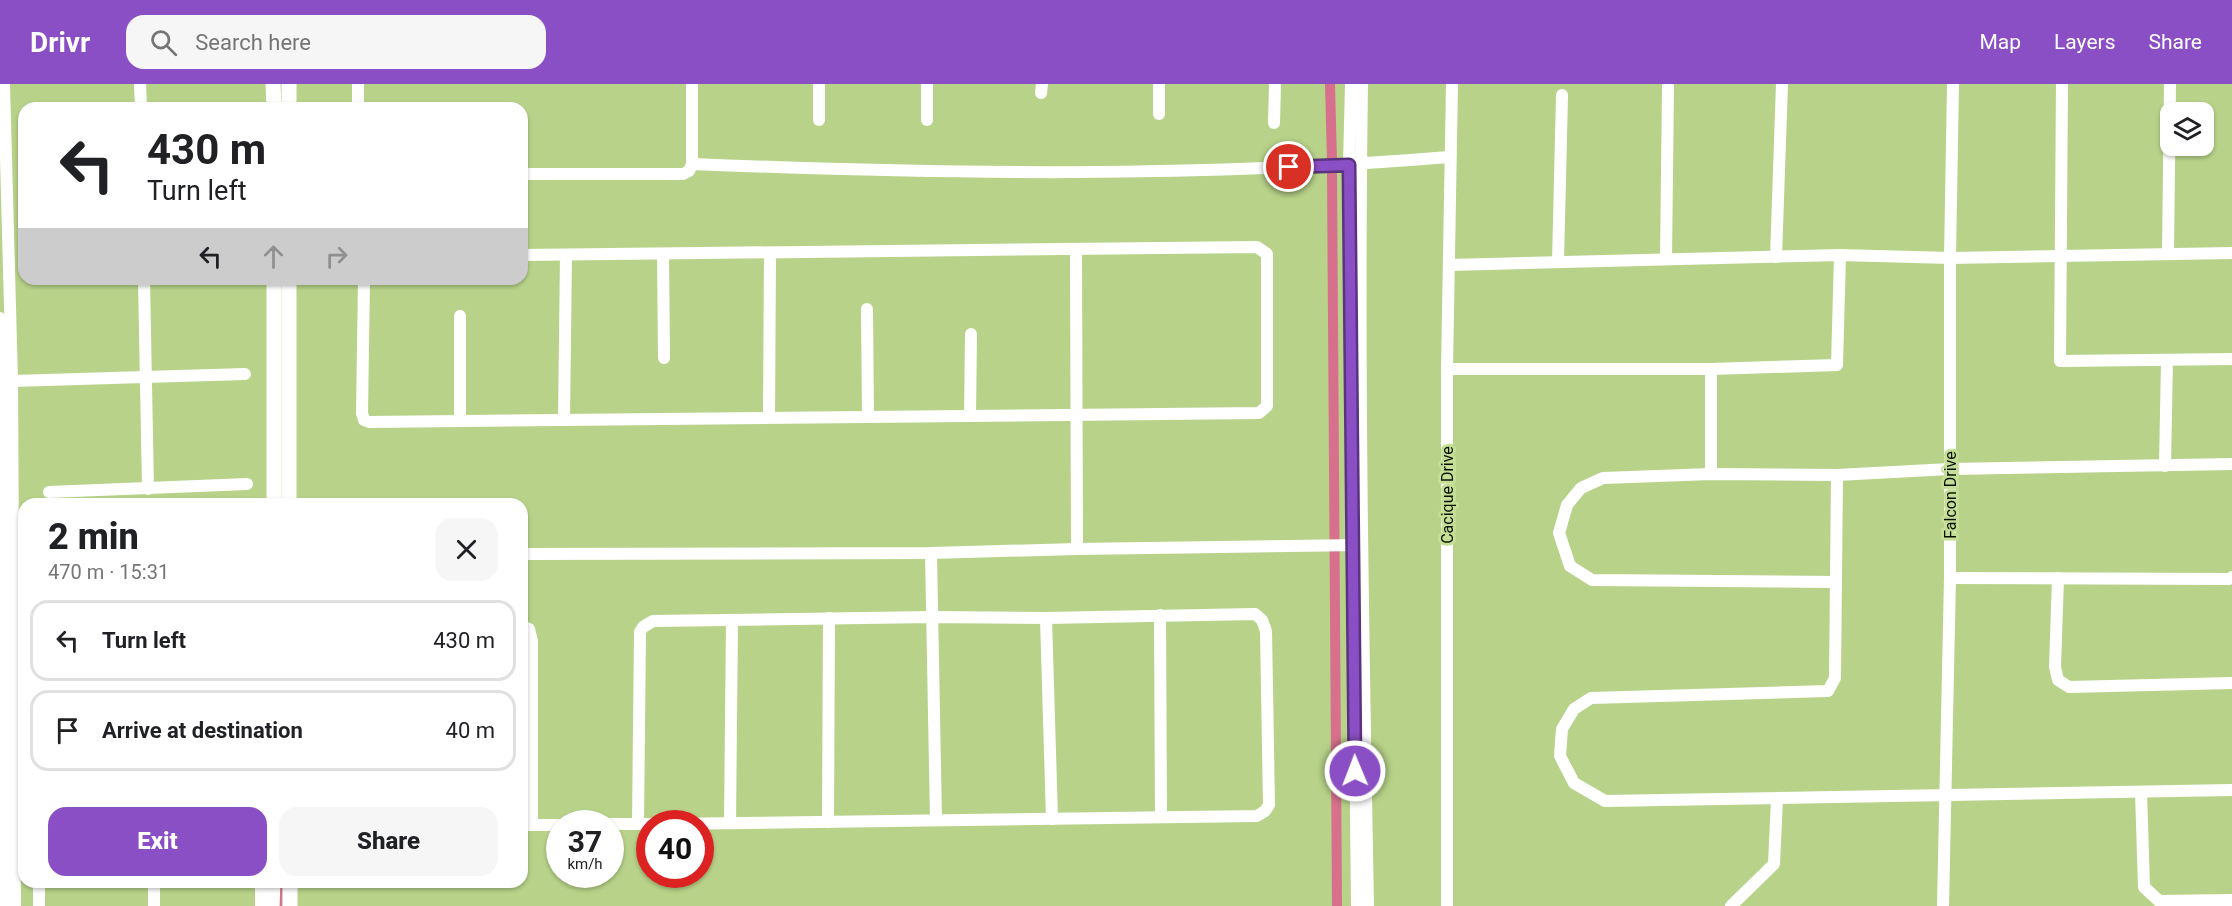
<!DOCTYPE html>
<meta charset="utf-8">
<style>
:root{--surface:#fff;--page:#f6f6f6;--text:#202124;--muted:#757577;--line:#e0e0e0;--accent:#8b4fc5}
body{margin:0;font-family:Roboto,sans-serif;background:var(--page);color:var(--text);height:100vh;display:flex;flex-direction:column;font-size:22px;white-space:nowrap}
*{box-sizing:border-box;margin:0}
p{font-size:20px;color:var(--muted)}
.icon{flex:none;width:33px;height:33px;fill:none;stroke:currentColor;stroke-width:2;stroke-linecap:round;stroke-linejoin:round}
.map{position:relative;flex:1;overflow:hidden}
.drawer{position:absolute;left:18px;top:414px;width:510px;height:390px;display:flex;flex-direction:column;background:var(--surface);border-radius:18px;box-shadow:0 2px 4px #0004}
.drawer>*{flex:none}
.banner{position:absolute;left:18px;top:18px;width:510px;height:183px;border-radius:18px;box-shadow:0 2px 4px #0004;background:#fff;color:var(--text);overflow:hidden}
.tools{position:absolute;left:2160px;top:18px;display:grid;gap:12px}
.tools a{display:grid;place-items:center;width:54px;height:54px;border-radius:12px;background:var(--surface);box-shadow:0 2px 4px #0004;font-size:30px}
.speed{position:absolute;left:546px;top:726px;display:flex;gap:12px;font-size:30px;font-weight:700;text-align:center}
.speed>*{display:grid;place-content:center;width:78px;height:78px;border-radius:50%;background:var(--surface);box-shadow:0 2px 4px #0004;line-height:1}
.speed small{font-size:15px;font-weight:400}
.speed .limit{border:9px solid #d22;background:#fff;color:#111}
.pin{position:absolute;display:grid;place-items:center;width:51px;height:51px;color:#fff;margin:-26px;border:3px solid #fff;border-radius:50%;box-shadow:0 2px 6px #0007}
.me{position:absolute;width:66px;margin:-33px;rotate:359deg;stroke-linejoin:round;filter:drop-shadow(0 0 4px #0008)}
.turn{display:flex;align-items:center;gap:21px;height:126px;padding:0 30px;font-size:27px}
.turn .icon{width:78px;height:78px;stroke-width:2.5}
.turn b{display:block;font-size:42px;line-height:51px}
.lanes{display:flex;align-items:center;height:57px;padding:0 30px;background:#0003;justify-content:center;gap:30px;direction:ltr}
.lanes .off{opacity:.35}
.round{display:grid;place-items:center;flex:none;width:63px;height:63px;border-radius:18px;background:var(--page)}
.headline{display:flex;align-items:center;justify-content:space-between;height:102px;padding:0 30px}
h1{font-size:36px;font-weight:800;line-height:45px}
.button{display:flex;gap:12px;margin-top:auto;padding:12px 30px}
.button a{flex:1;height:69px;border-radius:18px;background:var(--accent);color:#fff;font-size:24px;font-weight:800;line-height:69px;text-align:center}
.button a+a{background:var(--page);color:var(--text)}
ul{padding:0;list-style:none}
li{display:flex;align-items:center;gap:18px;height:81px;margin:0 12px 9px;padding:0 18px;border:3px solid var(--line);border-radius:18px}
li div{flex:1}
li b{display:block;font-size:22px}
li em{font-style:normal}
header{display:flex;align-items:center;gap:36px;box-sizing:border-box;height:84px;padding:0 30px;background:var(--accent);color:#fff}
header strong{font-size:28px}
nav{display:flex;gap:33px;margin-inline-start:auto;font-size:21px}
.search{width:420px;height:54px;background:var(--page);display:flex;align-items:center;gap:15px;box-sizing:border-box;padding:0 21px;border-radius:18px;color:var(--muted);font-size:22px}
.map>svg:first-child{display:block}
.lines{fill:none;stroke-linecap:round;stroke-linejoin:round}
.stream{stroke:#d7708c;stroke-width:3}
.canal{stroke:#d7708c;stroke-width:10}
.minor{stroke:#fff;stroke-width:12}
.major{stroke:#fff;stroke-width:15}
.route-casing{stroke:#5a3380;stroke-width:15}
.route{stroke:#8b4fc5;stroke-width:10}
.labels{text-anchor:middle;stroke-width:6;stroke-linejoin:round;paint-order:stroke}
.street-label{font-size:16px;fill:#080f00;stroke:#c5e096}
</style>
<header>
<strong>Drivr</strong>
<div class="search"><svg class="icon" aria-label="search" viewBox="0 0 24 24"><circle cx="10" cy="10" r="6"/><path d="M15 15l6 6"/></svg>Search here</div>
<nav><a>Map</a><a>Layers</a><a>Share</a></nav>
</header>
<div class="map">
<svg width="2232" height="822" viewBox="0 0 2232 822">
<rect width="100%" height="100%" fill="#b8d389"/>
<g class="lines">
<path class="stream" d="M 281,822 L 281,798"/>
<g class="canal">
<path d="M 1330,0 L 1332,77"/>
<path d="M 1332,90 L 1337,822"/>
</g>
<g class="minor">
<path d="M 4,0 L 12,297 L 15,822"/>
<path d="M 140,0 L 141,24"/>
<path d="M 358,0 L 358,24"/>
<path d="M 1351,0 L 1349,81 L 1357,822"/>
<path d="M 1362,0 C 1358,274 1363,548 1368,822"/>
<path d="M 2062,0 L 2060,277 L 2232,275"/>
<path d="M 1041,9 L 1042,0"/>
<path d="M 1159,30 L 1159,0"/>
<path d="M 819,36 L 819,0"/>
<path d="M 927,36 L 927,0"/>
<path d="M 1274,39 L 1275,0"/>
<path d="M 692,80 C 944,90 1198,94 1449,73"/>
<path d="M 522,90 L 683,90 L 689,87 L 692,80 L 692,0"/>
<path d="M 1076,167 L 1077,465"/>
<path d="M 663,170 L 664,274"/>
<path d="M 2168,170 L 2170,0"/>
<path d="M 1776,173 L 1782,0"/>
<path d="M 1666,175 L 1668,3"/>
<path d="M 1558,178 L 1562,11"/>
<path d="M 1449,181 L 1840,171 L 1950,174 L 2232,169"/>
<path d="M 144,195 L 148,405"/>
<path d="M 364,195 L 362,329 L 364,336 L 369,338 L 1259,329 L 1267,322 L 1267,170 L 1257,163 L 522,171"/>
<path d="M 867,225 L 868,333"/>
<path d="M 460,232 L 460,337"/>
<path d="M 0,234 L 4,474 L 5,822"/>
<path d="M 1447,285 L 1711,285 L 1837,281 L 1840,171"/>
<path d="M 12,297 L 245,290"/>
<path d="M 970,332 L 971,250"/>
<path d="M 769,333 L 770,170"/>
<path d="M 564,336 L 566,171"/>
<path d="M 2165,382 L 2167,276"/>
<path d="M 1711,390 L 1711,285"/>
<path d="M 1837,391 L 1835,594 L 1828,607 L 1591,614 L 1574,625 L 1562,645 L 1560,672 L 1574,699 L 1605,717 L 2232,706"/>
<path d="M 49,408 L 247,400"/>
<path d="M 931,469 L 936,736"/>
<path d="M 522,470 L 931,469 L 1077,465 L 1361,461"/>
<path d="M 1950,494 L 2229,495 L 2232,493"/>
<path d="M 2058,494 L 2055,583 L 2058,596 L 2069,603 L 2232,599"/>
<path d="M 1834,498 L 1592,496 L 1570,482 L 1559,449 L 1567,421 L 1581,404 L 1603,394 L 1711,390 L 1837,391 L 1950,385 L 2232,380"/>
<path d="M 1160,531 L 1161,733"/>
<path d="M 1046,534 L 1052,735"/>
<path d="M 522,542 L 529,545 L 532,557 L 532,741"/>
<path d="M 2141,708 L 2144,803 L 2159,817 L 2232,816"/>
<path d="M 828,738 L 829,534"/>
<path d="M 730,739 L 732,536"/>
<path d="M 610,740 L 650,740"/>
<path d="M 638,740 L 640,548 L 643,543 L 653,537 L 932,533 L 1046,534 L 1255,530 L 1262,536 L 1266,547 L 1269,721 L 1265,727 L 1257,732 L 665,740"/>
<path d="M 522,741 L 560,741"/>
<path d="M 154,798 L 154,822"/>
<path d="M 261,798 L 261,822"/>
<path d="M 39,822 L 39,798"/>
<path d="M 1447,822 L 1447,285 L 1452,0"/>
<path d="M 1731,822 L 1774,780 L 1777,715"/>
<path d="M 1943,822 L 1950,494 L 1950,174 L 1953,0"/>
</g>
<g class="major">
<path d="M 273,0 L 274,24"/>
<path d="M 289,0 L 289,24"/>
<path d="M 274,195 L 274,420"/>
<path d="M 289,195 L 289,420"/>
<path d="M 290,798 L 290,822"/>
<path d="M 272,822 L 273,798"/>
</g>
</g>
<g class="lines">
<g class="route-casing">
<path id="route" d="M 1289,83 L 1349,81 L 1355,687"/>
</g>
<use href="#route" class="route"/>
</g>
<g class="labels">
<g class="street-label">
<text transform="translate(1447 411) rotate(-90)" y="6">Cacique Drive</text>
<text transform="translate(1950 411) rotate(-90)" y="6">Falcon Drive</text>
</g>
</g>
</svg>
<div class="tools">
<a><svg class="icon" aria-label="layers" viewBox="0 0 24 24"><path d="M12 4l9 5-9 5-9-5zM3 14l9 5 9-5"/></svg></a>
</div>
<div class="speed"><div>37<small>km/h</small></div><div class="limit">40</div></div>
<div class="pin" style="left:1289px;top:83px;background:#d93025"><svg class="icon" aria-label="arrive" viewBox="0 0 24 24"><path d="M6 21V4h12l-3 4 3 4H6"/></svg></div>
<svg class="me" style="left:1355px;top:687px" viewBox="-20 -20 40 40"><circle r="17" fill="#8b4fc5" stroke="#fff" stroke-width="3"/><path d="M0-11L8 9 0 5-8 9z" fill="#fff"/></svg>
<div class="banner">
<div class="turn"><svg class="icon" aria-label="left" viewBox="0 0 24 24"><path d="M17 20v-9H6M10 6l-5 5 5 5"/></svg><div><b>430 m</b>Turn left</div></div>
<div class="lanes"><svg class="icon" aria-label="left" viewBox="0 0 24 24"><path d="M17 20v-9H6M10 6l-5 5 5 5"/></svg><svg class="icon off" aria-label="ahead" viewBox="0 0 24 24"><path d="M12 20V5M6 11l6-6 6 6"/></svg><svg class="icon off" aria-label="right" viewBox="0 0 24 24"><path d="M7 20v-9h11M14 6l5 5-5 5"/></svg></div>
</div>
<section class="drawer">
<div class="headline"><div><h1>2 min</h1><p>470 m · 15:31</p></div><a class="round"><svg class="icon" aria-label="close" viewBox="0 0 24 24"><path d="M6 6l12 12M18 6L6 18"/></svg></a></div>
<ul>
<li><svg class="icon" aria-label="left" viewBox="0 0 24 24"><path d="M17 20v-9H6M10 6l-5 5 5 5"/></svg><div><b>Turn left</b></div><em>430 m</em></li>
<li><svg class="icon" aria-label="arrive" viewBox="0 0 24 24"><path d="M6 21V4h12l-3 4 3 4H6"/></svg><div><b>Arrive at destination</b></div><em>40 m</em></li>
</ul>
<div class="button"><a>Exit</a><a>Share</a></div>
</section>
</div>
